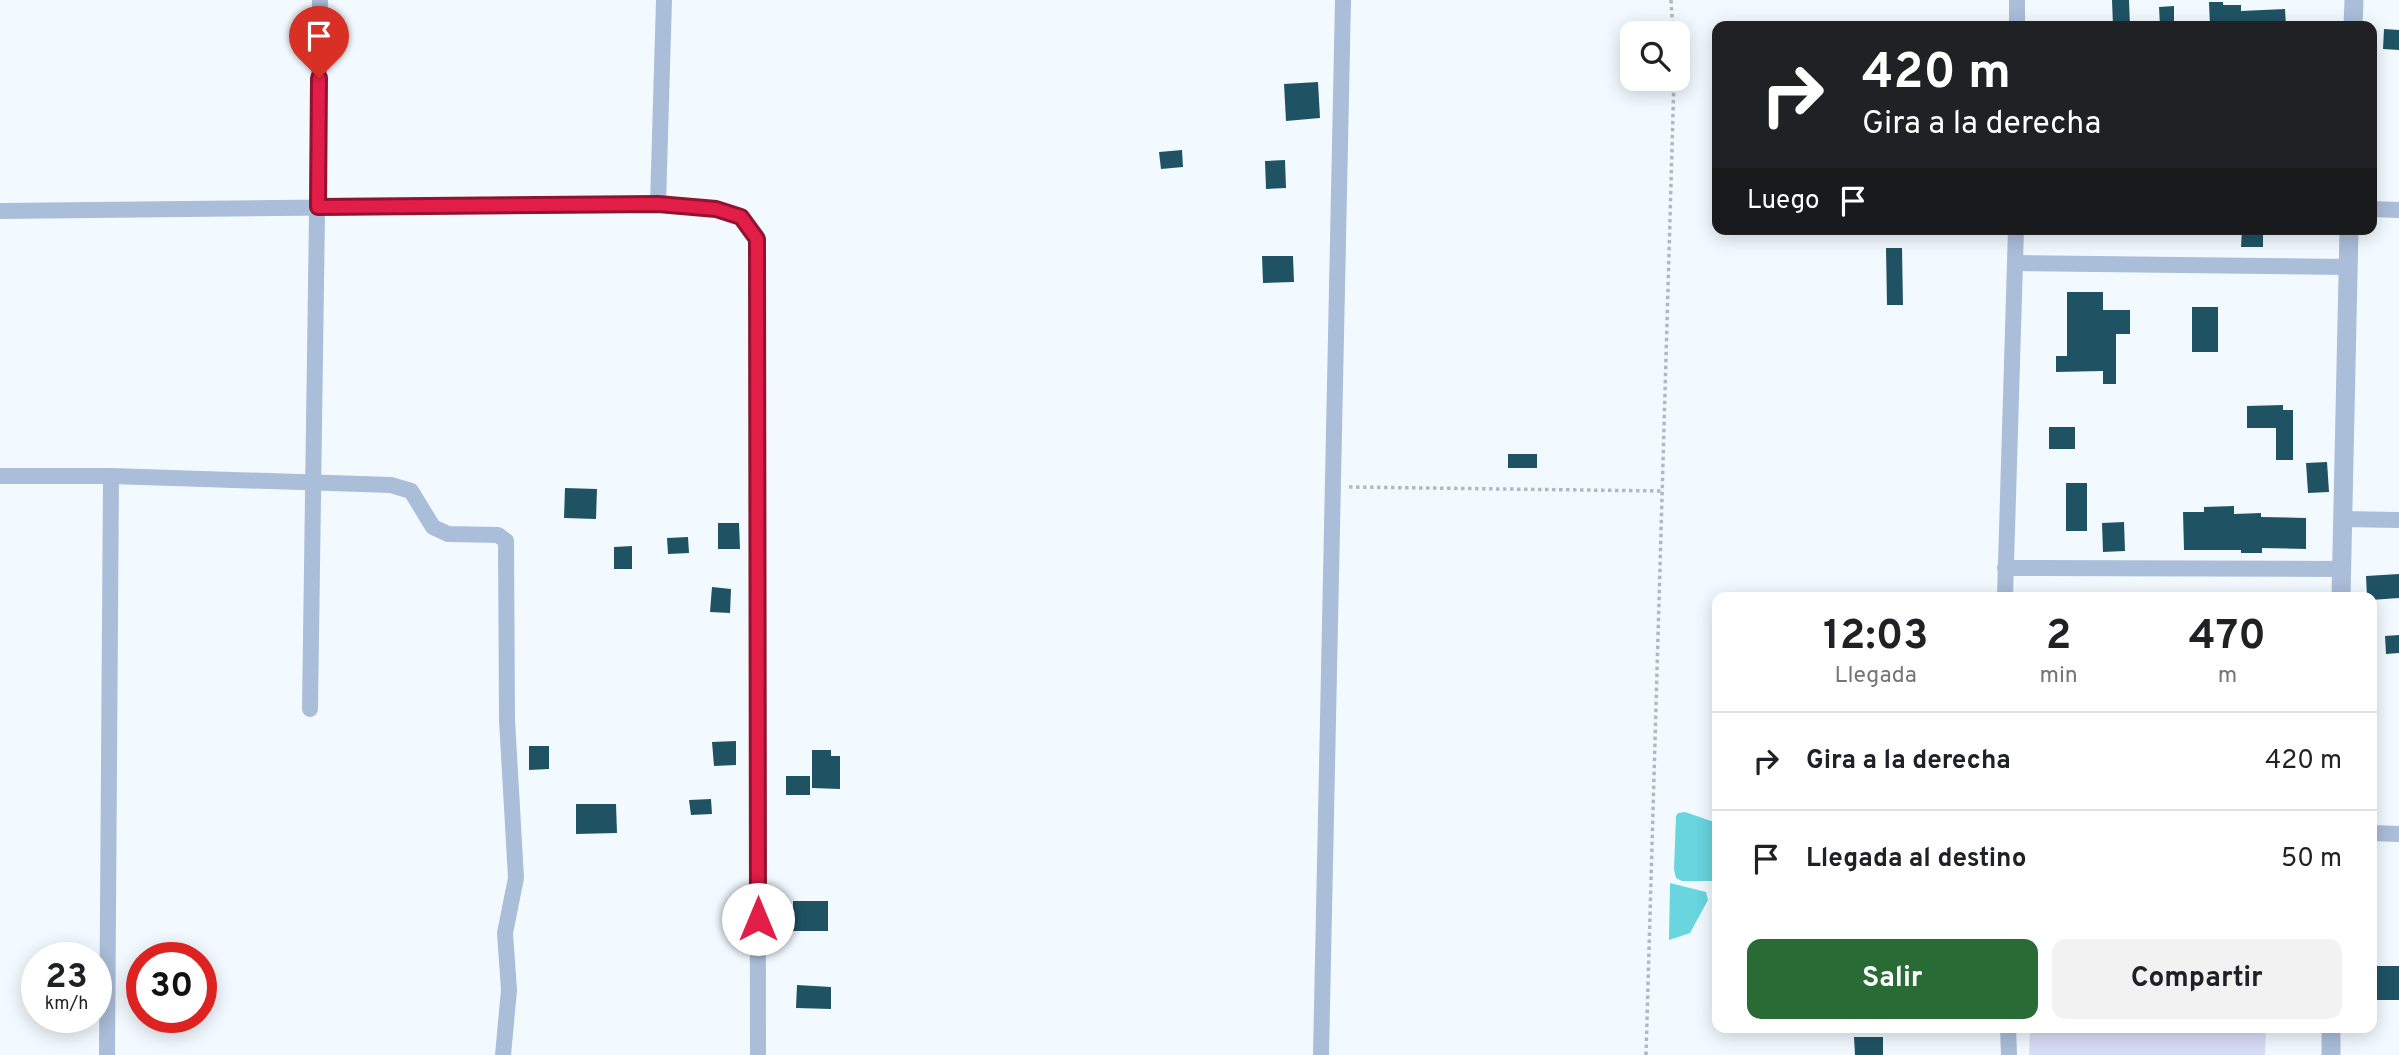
<!DOCTYPE html>
<html lang="es">
<style>
:root{--surface:#fff;--page:#f2f2f2;--text:#202124;--muted:#757577;--line:#e0e0e0;--accent:#286b35}
body{margin:0;font-family:Overpass,sans-serif;background:var(--page);color:var(--text);height:100vh;display:flex;flex-direction:column;font-size:26px;white-space:nowrap}
*{box-sizing:border-box;margin:0}
p{font-size:23px;color:var(--muted)}
.icon{flex:none;width:38px;height:38px;fill:none;stroke:currentColor;stroke-width:2;stroke-linecap:round;stroke-linejoin:round}
.map{position:relative;flex:1;overflow:hidden}
.panel{position:absolute;left:1712px;top:592px;width:665px;height:441px;display:flex;flex-direction:column;background:var(--surface);border-radius:14px;box-shadow:0 4px 18px #0003}
.panel>*{flex:none}
.banner{position:absolute;left:1712px;top:21px;width:665px;height:214px;border-radius:14px;box-shadow:0 4px 18px #0003;background:#202124;color:#fff;overflow:hidden}
.fabs{position:absolute;left:1620px;top:21px;display:grid;gap:14px}
.fabs a{display:grid;place-items:center;width:70px;height:70px;border-radius:14px;background:var(--surface);box-shadow:0 4px 18px #0003;font-size:35px}
.speed{position:absolute;left:21px;top:942px;display:flex;gap:14px;font-size:35px;font-weight:700;text-align:center}
.speed>*{display:grid;place-content:center;width:91px;height:91px;border-radius:50%;background:var(--surface);box-shadow:0 4px 18px #0003;line-height:1}
.speed small{font-size:18px;font-weight:400}
.speed .limit{border:10px solid #d22;background:#fff;color:#111}
.pin{position:absolute;display:grid;place-items:center;width:60px;height:60px;color:#fff;margin:-72px -30px;border-radius:50% 50% 50% 0;rotate:-45deg;box-shadow:0 0 7px #0007}
.pin .icon{rotate:45deg}
.me{position:absolute;width:77px;margin:-38px;rotate:0deg;stroke-linejoin:round;filter:drop-shadow(0 0 5px #0008)}
.turn{display:flex;align-items:center;gap:24px;height:147px;padding:0 35px;font-size:32px}
.turn .icon{width:91px;height:91px;stroke-width:2.5}
.turn b{display:block;font-size:49px;line-height:60px}
.then{display:flex;align-items:center;height:66px;padding:0 35px;background:#0003;gap:14px;font-size:26px}
.eta{display:flex;justify-content:space-evenly;align-items:center;height:119px;text-align:center}
.eta b{font-size:42px;font-weight:700;line-height:49px}
.button{display:flex;gap:14px;margin-top:auto;padding:14px 35px}
.button a{flex:1;height:80px;border-radius:14px;background:var(--accent);color:#fff;font-size:28px;font-weight:700;line-height:80px;text-align:center}
.button a+a{background:var(--page);color:var(--text)}
ul{padding:0;list-style:none}
li{display:flex;align-items:center;gap:21px;height:98px;padding:0 35px;border-top:2px solid var(--line)}
li div{flex:1}
li b{display:block;font-size:26px}
li em{font-style:normal}
.map>svg:first-child{display:block}
.green{fill:#d8ddf6}
.water{fill:#68d5df}
.building{fill:#1f5363}
.lines{fill:none;stroke-linecap:round;stroke-linejoin:round}
.path{stroke:#b2b9bd;stroke-width:3.5;stroke-dasharray:3.5 3.5;stroke-linecap:butt}
.minor{stroke:#aabdd9;stroke-width:16}
.tertiary{stroke:#aabdd9;stroke-width:19}
.route-casing{stroke:#92132f;stroke-width:18}
.route{stroke:#e11d48;stroke-width:12}
</style>
<div class="map">
<svg width="2399" height="1055" viewBox="0 0 2399 1055">
<rect width="100%" height="100%" fill="#f2faff"/>
<path class="green" d="M 2030,1027 L 2266,1027 L 2265,1055 L 2029,1055 Z"/>
<g class="water">
<path d="M 1685,812 L 1717,823 L 1715,881 L 1682,881 L 1676,878 L 1674,869 L 1676,816 L 1678,813 Z"/>
<path d="M 1670,883 L 1706,892 L 1708,900 L 1690,933 L 1669,940 Z"/>
</g>
<g class="building">
<path d="M 2112,0 L 2129,0 L 2130,26 L 2113,26 Z"/>
<path d="M 2209,2 L 2223,2 L 2223,5 L 2241,5 L 2241,11 L 2285,9 L 2286,26 L 2210,26 Z"/>
<path d="M 2174,6 L 2174,26 L 2160,26 L 2159,7 Z"/>
<path d="M 2384,29 L 2399,30 L 2399,50 L 2383,49 Z"/>
<path d="M 1318,82 L 1320,118 L 1286,121 L 1284,84 Z"/>
<path d="M 1182,150 L 1183,167 L 1161,169 L 1159,152 Z"/>
<path d="M 1285,160 L 1286,188 L 1266,189 L 1265,161 Z"/>
<path d="M 2242,229 L 2263,229 L 2263,247 L 2241,247 Z"/>
<path d="M 1886,248 L 1902,248 L 1903,305 L 1887,305 Z"/>
<path d="M 1262,256 L 1293,256 L 1294,282 L 1263,283 Z"/>
<path d="M 2067,292 L 2103,292 L 2103,310 L 2130,310 L 2130,334 L 2116,334 L 2116,384 L 2103,384 L 2103,371 L 2056,372 L 2056,356 L 2067,356 Z"/>
<rect x="2192" y="307" width="26" height="45"/>
<path d="M 2283,405 L 2283,410 L 2293,410 L 2293,460 L 2276,460 L 2276,428 L 2247,428 L 2247,406 Z"/>
<rect x="2049" y="427" width="26" height="22"/>
<rect x="1508" y="454" width="29" height="14"/>
<path d="M 2327,462 L 2329,492 L 2308,493 L 2306,463 Z"/>
<rect x="2066" y="483" width="21" height="48"/>
<path d="M 565,488 L 597,489 L 596,519 L 564,518 Z"/>
<path d="M 2234,506 L 2234,514 L 2261,513 L 2261,517 L 2306,518 L 2306,549 L 2262,548 L 2262,553 L 2241,553 L 2241,550 L 2184,550 L 2183,512 L 2204,512 L 2204,507 Z"/>
<path d="M 2124,522 L 2125,551 L 2103,552 L 2102,523 Z"/>
<path d="M 718,523 L 739,523 L 740,549 L 718,549 Z"/>
<path d="M 688,537 L 689,553 L 668,554 L 667,538 Z"/>
<path d="M 632,546 L 632,569 L 614,569 L 614,547 Z"/>
<path d="M 2399,574 L 2399,598 L 2371,600 L 2371,597 L 2367,597 L 2366,576 Z"/>
<path d="M 712,587 L 731,589 L 730,613 L 710,612 Z"/>
<path d="M 2399,635 L 2399,653 L 2386,654 L 2385,636 Z"/>
<path d="M 736,741 L 736,765 L 714,766 L 712,742 Z"/>
<path d="M 529,746 L 549,746 L 549,769 L 529,770 Z"/>
<path d="M 812,750 L 831,750 L 831,756 L 840,756 L 840,789 L 812,788 Z"/>
<rect x="786" y="776" width="24" height="19"/>
<path d="M 711,799 L 712,814 L 691,815 L 689,800 Z"/>
<path d="M 576,804 L 616,804 L 617,833 L 576,834 Z"/>
<rect x="793" y="901" width="35" height="30"/>
<path d="M 2376,966 L 2399,966 L 2399,1000 L 2375,1000 Z"/>
<path d="M 797,985 L 831,987 L 831,1009 L 796,1008 Z"/>
<path d="M 1854,1037 L 1883,1037 L 1883,1055 L 1855,1055 Z"/>
</g>
<g class="lines">
<g class="path">
<path d="M 1671,0 L 1673,33"/>
<path d="M 1349,487 L 1661,491"/>
<path d="M 1646,1055 L 1674,79"/>
</g>
<g class="minor">
<path d="M 2017,26 L 2017,0"/>
<path d="M 658,204 L 664,0"/>
<path d="M 2371,209 L 2399,210"/>
<path d="M 0,211 L 658,204 L 716,209 L 741,217 L 757,239 L 758,1055"/>
<path d="M 2016,263 L 2348,267"/>
<path d="M 0,476 L 111,476 L 391,485 L 411,491 L 433,527 L 448,534 L 498,535 L 506,541 L 507,720 L 516,878 L 505,933 L 509,990 L 503,1055"/>
<path d="M 2342,519 L 2399,520"/>
<path d="M 2005,568 L 2341,569"/>
<path d="M 2005,597 L 2016,229"/>
<path d="M 310,709 L 320,0"/>
<path d="M 2371,833 L 2399,834"/>
<path d="M 2008,1027 L 2009,1055"/>
<path d="M 107,1055 L 111,476"/>
<path d="M 1321,1055 L 1343,0"/>
</g>
<g class="tertiary">
<path d="M 2353,26 L 2354,0"/>
<path d="M 2341,597 L 2349,229"/>
<path d="M 2331,1055 L 2331,1027"/>
</g>
</g>
<g class="lines">
<g class="route-casing">
<path id="route" d="M 319,78 L 318,207 L 658,204 L 716,209 L 741,217 L 757,239 L 758,919"/>
</g>
<use href="#route" class="route"/>
</g>
</svg>
<div class="fabs">
<a><svg class="icon" aria-label="search" viewBox="0 0 24 24"><circle cx="10" cy="10" r="6"/><path d="M15 15l6 6"/></svg></a>
</div>
<div class="speed"><div>23<small>km/h</small></div><div class="limit">30</div></div>
<div class="pin" style="left:319px;top:78px;background:#d93025"><svg class="icon" aria-label="arrive" viewBox="0 0 24 24"><path d="M6 21V4h12l-3 4 3 4H6"/></svg></div>
<svg class="me" style="left:758px;top:919px" viewBox="-20 -20 40 40"><circle r="19" fill="#fff"/><path d="M0-13L10 11 0 6-10 11z" fill="#e11d48"/></svg>
<div class="banner">
<div class="turn"><svg class="icon" aria-label="right" viewBox="0 0 24 24"><path d="M7 20v-9h11M14 6l5 5-5 5"/></svg><div><b>420 m</b>Gira a la derecha</div></div>
<div class="then">Luego<svg class="icon" aria-label="arrive" viewBox="0 0 24 24"><path d="M6 21V4h12l-3 4 3 4H6"/></svg></div>
</div>
<section class="panel">
<div class="eta">
<div><b>12:03</b><p>Llegada</p></div>
<div><b>2</b><p>min</p></div>
<div><b>470</b><p>m</p></div>
</div>
<ul>
<li><svg class="icon" aria-label="right" viewBox="0 0 24 24"><path d="M7 20v-9h11M14 6l5 5-5 5"/></svg><div><b>Gira a la derecha</b></div><em>420 m</em></li>
<li><svg class="icon" aria-label="arrive" viewBox="0 0 24 24"><path d="M6 21V4h12l-3 4 3 4H6"/></svg><div><b>Llegada al destino</b></div><em>50 m</em></li>
</ul>
<div class="button"><a>Salir</a><a>Compartir</a></div>
</section>
</div>
